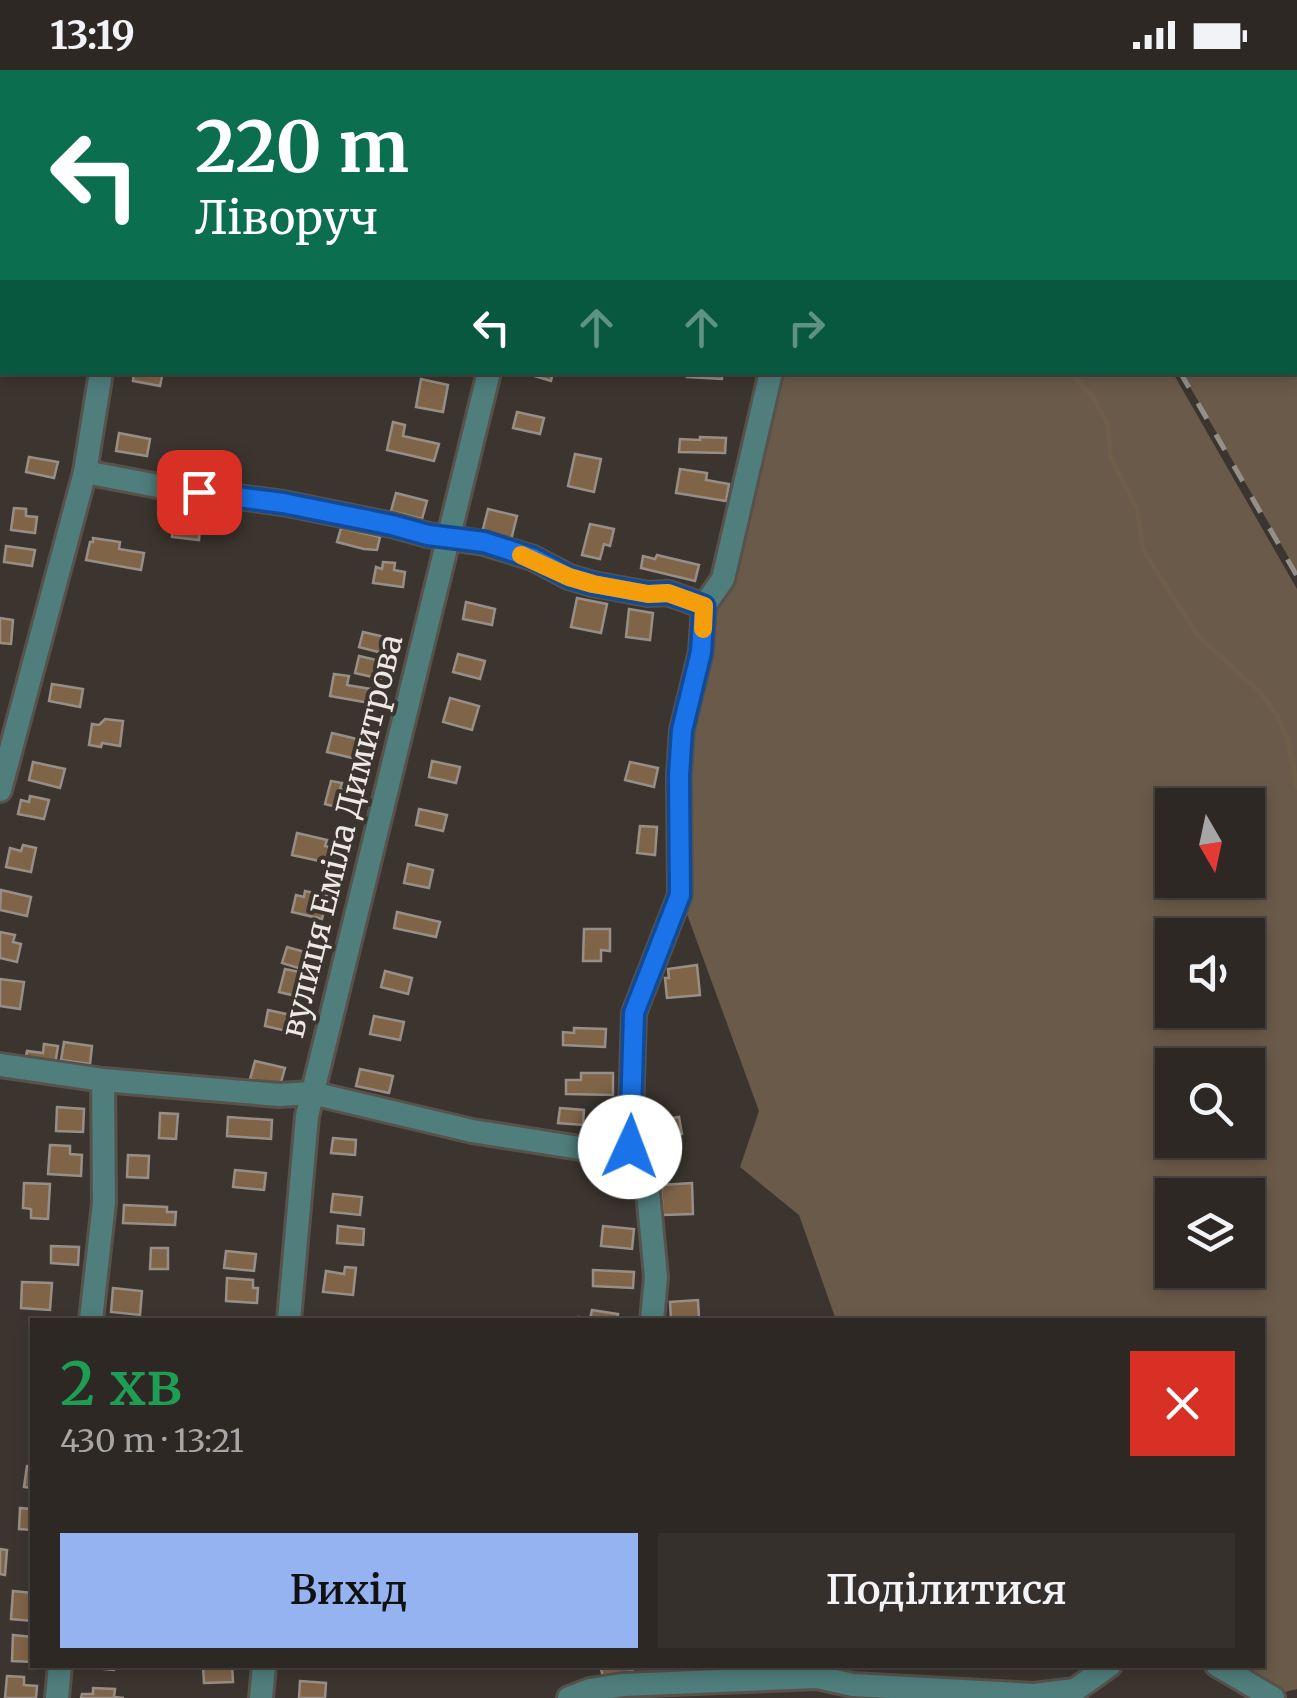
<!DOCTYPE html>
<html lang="uk">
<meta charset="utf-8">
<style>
:root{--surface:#2d2823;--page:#35302b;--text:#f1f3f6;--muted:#a7a6a6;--line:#484441;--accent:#95b2f1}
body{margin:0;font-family:Merriweather,serif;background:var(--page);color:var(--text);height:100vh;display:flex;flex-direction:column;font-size:38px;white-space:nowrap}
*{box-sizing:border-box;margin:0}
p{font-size:32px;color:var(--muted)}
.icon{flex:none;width:55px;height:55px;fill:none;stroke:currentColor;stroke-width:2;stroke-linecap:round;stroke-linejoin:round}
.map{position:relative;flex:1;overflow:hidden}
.side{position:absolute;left:30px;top:1248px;width:1235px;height:350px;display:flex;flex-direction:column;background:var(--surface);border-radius:0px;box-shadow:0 5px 15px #0003,0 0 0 2px var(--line)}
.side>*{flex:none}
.banner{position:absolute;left:0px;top:0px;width:1298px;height:305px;box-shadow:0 5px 15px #0003,0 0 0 2px var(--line);background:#0b6e4f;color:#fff;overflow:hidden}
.needle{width:65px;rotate:171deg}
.buttons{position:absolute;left:1155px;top:718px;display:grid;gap:20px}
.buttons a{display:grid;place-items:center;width:110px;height:110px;border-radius:0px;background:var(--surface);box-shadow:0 5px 15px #0003,0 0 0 2px var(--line);font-size:50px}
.pin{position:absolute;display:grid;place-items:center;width:85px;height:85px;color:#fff;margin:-42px;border-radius:20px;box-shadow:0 5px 15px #0006}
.me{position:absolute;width:110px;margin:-55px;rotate:2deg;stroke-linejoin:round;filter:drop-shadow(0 0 8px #0008)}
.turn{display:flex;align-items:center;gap:35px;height:210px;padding:0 30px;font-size:45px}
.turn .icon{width:130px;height:130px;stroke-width:2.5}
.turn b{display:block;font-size:70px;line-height:85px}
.lanes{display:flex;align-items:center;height:95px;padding:0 30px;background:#0003;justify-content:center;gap:50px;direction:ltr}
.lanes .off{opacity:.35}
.round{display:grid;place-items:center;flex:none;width:105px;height:105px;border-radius:0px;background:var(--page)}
.headline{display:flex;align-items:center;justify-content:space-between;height:170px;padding:0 30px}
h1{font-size:60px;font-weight:600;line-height:75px;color:#1e9e55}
.cta{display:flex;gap:20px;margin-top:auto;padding:20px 30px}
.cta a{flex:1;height:115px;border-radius:0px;background:var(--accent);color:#111;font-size:40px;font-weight:600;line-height:115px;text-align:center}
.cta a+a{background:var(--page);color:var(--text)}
.status{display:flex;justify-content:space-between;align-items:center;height:70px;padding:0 50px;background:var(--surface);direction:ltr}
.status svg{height:28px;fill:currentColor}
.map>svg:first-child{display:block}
.green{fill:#6a5a49;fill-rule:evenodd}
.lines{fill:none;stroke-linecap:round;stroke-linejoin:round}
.stream{stroke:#6e5d48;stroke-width:5}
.building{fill:#7f6448;stroke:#978f87;stroke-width:2.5}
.minor-casing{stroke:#58524c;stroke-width:28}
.minor{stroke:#4f7e7c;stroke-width:22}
.rail{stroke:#958f8a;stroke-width:5;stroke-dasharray:18 18;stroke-linecap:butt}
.route-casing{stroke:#114b97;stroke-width:25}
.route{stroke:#1a73e8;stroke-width:18}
.slow{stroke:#f59e0b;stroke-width:18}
.labels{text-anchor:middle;stroke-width:8;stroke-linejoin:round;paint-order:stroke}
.street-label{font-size:32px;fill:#ece8e4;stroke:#3c352f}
</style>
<div class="status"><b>13:19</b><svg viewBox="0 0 49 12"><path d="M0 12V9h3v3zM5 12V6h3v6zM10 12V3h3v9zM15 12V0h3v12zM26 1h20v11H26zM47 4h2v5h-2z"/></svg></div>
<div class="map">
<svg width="1297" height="1628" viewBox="0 0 1297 1628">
<rect width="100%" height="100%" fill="#3c352f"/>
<g class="green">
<path d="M 38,0 L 995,0 L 996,2 L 33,2 Z"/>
<path d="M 1009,0 L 1297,0 L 1297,502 L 1182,303 L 1295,302 L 1295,2 L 1011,2 Z"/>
<path d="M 2,13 L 2,257 L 0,259 L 0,14 Z"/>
<path d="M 775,303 L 1173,303 L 1297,519 L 1297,1619 L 1277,1624 L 1231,1595 L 1262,1595 L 1262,1250 L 836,1250 L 799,1145 L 740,1097 L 759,1041 L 680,825 L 683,703 L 709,541 ZM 1172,735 L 1248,735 L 1248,810 L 1172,810 ZM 1172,865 L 1248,865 L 1248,940 L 1172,940 ZM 1172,995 L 1248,995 L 1248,1070 L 1172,1070 ZM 1172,1125 L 1248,1125 L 1248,1200 L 1172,1200 Z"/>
</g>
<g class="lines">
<g class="stream">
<path d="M 856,0 L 857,2"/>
<path d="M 1069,302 L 1091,325 L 1107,352 L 1111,388 L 1137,439 L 1143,480 L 1198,566 L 1260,622 L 1276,644 L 1288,670 L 1297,717"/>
</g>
</g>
<g class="building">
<path d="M 134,302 L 163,302 L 160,316 L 133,311 Z"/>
<path d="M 521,302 L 553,302 L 551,311 Z"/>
<path d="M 687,302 L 722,302 L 722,309 L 687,307 Z"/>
<path d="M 421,309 L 448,315 L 443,342 L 416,337 Z"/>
<path d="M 517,342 L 544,348 L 540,364 L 513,358 Z"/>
<path d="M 393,352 L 405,355 L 403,366 L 439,374 L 434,391 L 387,380 Z"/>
<path d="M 119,363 L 150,369 L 147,386 L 116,381 Z"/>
<path d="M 700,367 L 726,368 L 725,383 L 679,382 L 680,369 L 700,370 Z"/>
<path d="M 575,384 L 601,389 L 594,422 L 568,416 Z"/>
<path d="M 29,387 L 58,392 L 54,408 L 26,402 Z"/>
<path d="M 680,399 L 707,403 L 706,410 L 729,414 L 726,431 L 676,423 Z"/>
<path d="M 396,423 L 427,431 L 422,449 L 391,441 Z"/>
<path d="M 14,438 L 26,439 L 26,446 L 37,447 L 35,463 L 11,460 Z"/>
<path d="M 488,439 L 517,446 L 511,470 L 482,463 Z"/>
<path d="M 174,442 L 201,445 L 199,470 L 172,467 Z"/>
<path d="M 590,454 L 614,459 L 610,476 L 604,474 L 600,489 L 582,485 Z"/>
<path d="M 341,458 L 380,467 L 377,480 L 364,479 L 337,472 Z"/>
<path d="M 93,468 L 120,472 L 119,479 L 144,483 L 141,500 L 86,490 L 90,472 L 93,472 Z"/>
<path d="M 6,476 L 35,480 L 32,496 L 4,492 Z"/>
<path d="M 657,485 L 699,495 L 695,511 L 641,498 L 643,486 L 655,489 Z"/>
<path d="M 383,492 L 395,493 L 394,500 L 405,502 L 403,517 L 373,513 L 376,497 L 382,499 Z"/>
<path d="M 577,528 L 607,534 L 601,563 L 571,557 Z"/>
<path d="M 466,532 L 495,539 L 492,555 L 463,549 Z"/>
<path d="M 629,539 L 653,543 L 650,570 L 626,567 Z"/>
<path d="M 0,548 L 13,550 L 11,574 L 0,573 Z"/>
<path d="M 363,562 L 389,568 L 386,584 L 359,577 Z"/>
<path d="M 458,584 L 485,591 L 480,609 L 453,602 Z"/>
<path d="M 359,586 L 385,592 L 381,609 L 355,603 Z"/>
<path d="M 334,604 L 349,606 L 347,615 L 377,620 L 375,634 L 330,626 Z"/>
<path d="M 52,614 L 83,619 L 80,637 L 49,631 Z"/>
<path d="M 450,628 L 479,636 L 472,660 L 443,652 Z"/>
<path d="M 105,649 L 123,651 L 120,676 L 102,673 L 101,677 L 89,675 L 92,654 L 99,655 Z"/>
<path d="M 332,663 L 365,671 L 361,690 L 327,682 Z"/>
<path d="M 432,691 L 460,697 L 456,713 L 429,707 Z"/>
<path d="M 33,692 L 65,699 L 60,718 L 29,710 Z"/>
<path d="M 630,692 L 658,698 L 654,717 L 625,710 Z"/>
<path d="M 331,711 L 342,713 L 340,719 L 353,722 L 348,740 L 325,734 Z"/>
<path d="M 30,726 L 49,730 L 44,749 L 18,744 L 21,730 L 29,732 Z"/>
<path d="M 419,739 L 447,745 L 443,761 L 416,755 Z"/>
<path d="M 640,756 L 657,757 L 655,785 L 637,783 Z"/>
<path d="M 297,763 L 327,770 L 325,776 L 336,779 L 333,794 L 292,785 Z"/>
<path d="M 23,775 L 36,778 L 31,802 L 6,797 L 10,778 L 21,781 Z"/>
<path d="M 408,794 L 433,800 L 429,818 L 404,813 Z"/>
<path d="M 1,820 L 31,827 L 27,846 L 0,840 Z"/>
<path d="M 305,821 L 328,826 L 322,849 L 292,842 L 296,825 L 304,827 Z"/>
<path d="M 397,842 L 440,852 L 436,867 L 394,858 Z"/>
<path d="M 584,859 L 610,859 L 610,881 L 601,880 L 601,891 L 583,891 Z"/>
<path d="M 0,862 L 15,865 L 13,872 L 21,874 L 17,892 L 0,888 Z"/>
<path d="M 287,877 L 316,885 L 311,902 L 282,893 Z"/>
<path d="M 697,895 L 700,925 L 667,928 L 665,908 L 669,908 L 668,899 Z"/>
<path d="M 285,899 L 304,903 L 301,913 L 311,916 L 308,929 L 279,922 Z"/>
<path d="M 385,901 L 412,908 L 408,924 L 381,917 Z"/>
<path d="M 0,909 L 24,912 L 20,939 L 0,936 Z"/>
<path d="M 268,940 L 300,947 L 296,963 L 265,956 Z"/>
<path d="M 374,946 L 404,952 L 400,970 L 370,964 Z"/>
<path d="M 574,958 L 606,959 L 605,977 L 563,975 L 563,962 L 574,963 Z"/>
<path d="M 64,972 L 92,976 L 90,994 L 61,990 Z"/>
<path d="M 44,974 L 58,976 L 55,995 L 25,991 L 27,981 L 43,983 Z"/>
<path d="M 255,991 L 285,998 L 280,1016 L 250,1009 Z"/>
<path d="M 360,999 L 393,1006 L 389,1023 L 356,1016 Z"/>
<path d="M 581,1003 L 613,1003 L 613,1025 L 566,1024 L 566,1010 L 581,1010 Z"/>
<path d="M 57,1037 L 84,1039 L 83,1062 L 56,1061 Z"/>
<path d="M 560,1038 L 584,1040 L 583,1055 L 558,1053 Z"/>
<path d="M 160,1043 L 178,1044 L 176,1069 L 159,1068 Z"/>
<path d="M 228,1047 L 272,1050 L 271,1069 L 227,1066 Z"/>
<path d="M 679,1047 L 682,1064 L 649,1070 L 646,1052 Z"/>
<path d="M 333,1068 L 356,1070 L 355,1085 L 331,1083 Z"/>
<path d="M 50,1075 L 70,1076 L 70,1084 L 82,1085 L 81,1106 L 48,1104 Z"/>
<path d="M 128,1085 L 149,1086 L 148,1108 L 127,1107 Z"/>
<path d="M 235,1100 L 266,1103 L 264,1120 L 233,1117 Z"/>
<path d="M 24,1113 L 50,1114 L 48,1149 L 31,1148 L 31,1139 L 23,1138 Z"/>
<path d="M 692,1113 L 693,1144 L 663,1145 L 661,1115 Z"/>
<path d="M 333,1124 L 362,1127 L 360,1145 L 331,1142 Z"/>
<path d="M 124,1135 L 167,1137 L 167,1142 L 176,1142 L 175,1155 L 123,1153 Z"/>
<path d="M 338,1156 L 364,1159 L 363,1175 L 337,1173 Z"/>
<path d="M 603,1156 L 634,1159 L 632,1179 L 601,1176 Z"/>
<path d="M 51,1176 L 79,1177 L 78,1195 L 51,1193 Z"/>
<path d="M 151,1178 L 168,1178 L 168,1199 L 150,1199 Z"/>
<path d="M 226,1181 L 256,1184 L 254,1201 L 224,1198 Z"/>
<path d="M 345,1197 L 356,1198 L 353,1225 L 323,1222 L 326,1201 L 344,1204 Z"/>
<path d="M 593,1200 L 634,1202 L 633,1218 L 593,1216 Z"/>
<path d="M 227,1208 L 253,1210 L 253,1218 L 258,1218 L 257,1233 L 226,1231 Z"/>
<path d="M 22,1212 L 52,1213 L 50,1240 L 21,1238 Z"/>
<path d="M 113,1218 L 142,1221 L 140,1245 L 111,1242 Z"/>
<path d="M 698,1230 L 699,1248 L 671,1250 L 670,1232 Z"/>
<path d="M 592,1240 L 618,1244 L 617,1250 L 579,1250 L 579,1247 L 590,1249 Z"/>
<path d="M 27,1396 L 32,1396 L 32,1418 L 24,1417 Z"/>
<path d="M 20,1438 L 32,1439 L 32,1460 L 19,1459 Z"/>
<path d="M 0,1479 L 7,1480 L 5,1505 L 0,1504 Z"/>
<path d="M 13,1521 L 32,1523 L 32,1551 L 11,1549 Z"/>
<path d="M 13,1565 L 32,1567 L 32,1592 L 12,1591 Z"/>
<path d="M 83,1595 L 115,1595 L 114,1600 L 83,1597 Z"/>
<path d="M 232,1595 L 233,1612 L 204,1613 L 203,1596 Z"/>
<path d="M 600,1595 L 631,1595 L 633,1601 L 603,1607 Z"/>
<path d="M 681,1595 L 735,1595 L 682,1602 Z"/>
<path d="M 7,1606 L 24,1607 L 24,1615 L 37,1616 L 36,1628 L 5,1628 Z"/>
<path d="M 300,1611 L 326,1613 L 325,1628 L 299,1628 Z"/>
<path d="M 93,1618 L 115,1619 L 114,1627 L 124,1628 L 81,1628 L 82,1624 L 93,1624 Z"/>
</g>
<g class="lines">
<g class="minor-casing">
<g id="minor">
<path d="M 85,402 L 163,417 L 283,433 L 392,455 L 428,465 L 484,473 L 533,488 L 569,507 L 593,514 L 648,524 L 668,523 L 704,536"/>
<path d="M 0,720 L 85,402 L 101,302"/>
<path d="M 0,995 L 103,1010 L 279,1025 L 312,1023 L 472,1061 L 586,1079 L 630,1077"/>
<path d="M 91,1250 L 104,1133 L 103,1010"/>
<path d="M 289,1250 L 307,1046 L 489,302"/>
<path d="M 652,1250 L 656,1207 L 645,1090 L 630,1077 L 634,943 L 680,825 L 679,705 L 682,660 L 701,582 L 704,536 L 723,509 L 771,302"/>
<path d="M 1217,1595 L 1273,1628"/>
<path d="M 57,1628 L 60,1595"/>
<path d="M 261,1628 L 264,1595"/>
<path d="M 569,1628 L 590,1620 L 623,1615 L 817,1607 L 853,1615 L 1034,1625 L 1075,1620 L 1110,1595"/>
</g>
</g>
<use href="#minor" class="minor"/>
<g class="rail">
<path d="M 1003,0 L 1004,2"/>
<path d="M 1180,302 L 1297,506"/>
</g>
</g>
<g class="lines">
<g class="route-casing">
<path id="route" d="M 199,422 L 283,433 L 392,455 L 428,465 L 484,472 L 533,488 L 569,507 L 593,514 L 648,524 L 668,523 L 704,536 L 701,582 L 682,660 L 679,705 L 680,825 L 634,943 L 630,1077"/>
</g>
<use href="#route" class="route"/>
<path class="slow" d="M 521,485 L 569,507 L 593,514 L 648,524 L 668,523 L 704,536 L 703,559"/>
</g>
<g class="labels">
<g class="street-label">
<text transform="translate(342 766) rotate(-76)" y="11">вулиця Еміла Димитрова</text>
</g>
</g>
</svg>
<div class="buttons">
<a><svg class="needle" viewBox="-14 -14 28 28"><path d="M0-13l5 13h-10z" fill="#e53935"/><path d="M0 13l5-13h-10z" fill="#a7a6a6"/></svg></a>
<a><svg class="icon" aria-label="sound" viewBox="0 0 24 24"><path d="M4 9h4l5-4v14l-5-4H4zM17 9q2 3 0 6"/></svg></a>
<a><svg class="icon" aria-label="search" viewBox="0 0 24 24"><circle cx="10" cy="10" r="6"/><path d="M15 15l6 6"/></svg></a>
<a><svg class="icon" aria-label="layers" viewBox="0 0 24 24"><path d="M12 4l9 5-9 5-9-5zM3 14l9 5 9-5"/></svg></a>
</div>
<div class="pin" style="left:199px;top:422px;background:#d93025"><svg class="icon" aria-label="arrive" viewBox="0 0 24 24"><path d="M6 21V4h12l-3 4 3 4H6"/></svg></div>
<svg class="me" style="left:630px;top:1077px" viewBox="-20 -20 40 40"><circle r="19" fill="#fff"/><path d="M0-13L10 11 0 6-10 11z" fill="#1a73e8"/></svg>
<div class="banner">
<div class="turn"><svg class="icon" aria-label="left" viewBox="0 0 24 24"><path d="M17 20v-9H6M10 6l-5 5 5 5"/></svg><div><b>220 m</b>Ліворуч</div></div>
<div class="lanes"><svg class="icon" aria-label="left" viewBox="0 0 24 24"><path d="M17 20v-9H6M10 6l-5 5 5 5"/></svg><svg class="icon off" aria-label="ahead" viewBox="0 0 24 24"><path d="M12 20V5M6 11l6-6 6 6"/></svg><svg class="icon off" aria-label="ahead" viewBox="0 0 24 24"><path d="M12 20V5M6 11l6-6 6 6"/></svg><svg class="icon off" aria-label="right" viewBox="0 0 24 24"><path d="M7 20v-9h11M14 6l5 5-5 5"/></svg></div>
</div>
<section class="side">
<div class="headline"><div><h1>2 хв</h1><p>430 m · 13:21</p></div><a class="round" style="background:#d93025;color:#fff"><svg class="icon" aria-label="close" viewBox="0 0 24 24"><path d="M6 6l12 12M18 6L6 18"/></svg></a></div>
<div class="cta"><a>Вихід</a><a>Поділитися</a></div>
</section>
</div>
